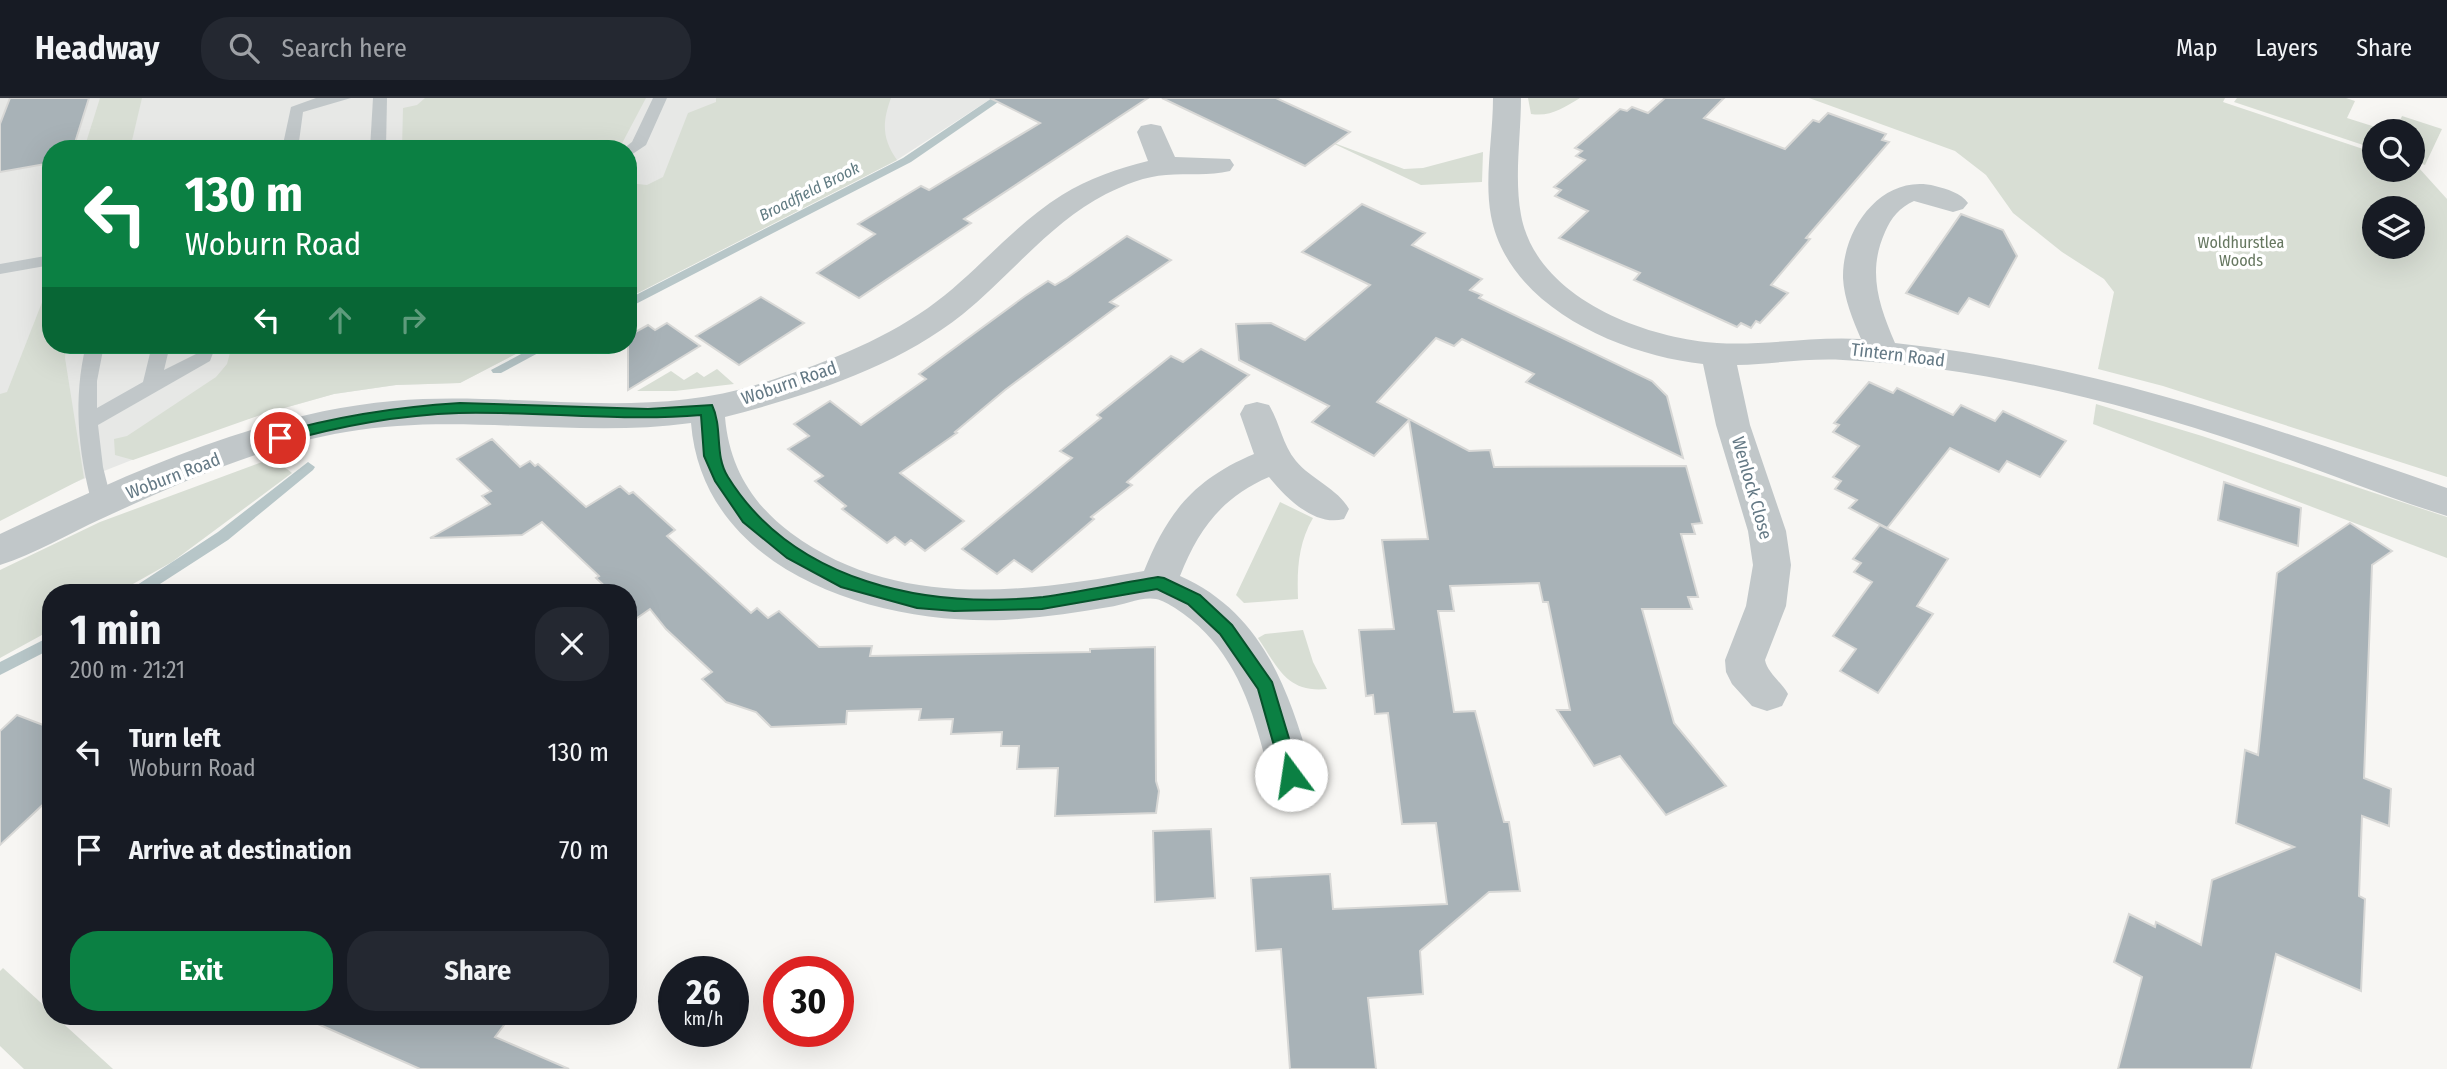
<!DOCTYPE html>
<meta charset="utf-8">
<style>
:root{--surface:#171b24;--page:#242831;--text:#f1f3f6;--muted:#9ea1a6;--line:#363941;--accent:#0b8043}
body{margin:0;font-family:"Fira Sans Condensed",sans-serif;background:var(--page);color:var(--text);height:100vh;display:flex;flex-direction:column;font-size:26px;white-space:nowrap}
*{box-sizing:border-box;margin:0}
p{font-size:23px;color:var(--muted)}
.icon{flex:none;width:38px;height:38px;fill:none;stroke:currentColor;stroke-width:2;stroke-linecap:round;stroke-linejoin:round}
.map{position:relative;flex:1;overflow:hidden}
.drawer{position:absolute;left:42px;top:486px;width:595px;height:441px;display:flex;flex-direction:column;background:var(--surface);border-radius:28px;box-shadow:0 7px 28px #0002}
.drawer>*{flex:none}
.banner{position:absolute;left:42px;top:42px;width:595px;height:214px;border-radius:28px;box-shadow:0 7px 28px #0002;background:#0b8043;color:#fff;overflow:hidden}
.controls{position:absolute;left:2362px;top:21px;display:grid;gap:14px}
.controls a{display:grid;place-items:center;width:63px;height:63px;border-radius:50%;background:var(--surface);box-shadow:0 7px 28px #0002;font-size:35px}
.speed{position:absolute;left:658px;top:858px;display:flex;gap:14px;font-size:35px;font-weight:700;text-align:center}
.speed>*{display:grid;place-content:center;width:91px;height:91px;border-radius:50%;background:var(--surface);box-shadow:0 7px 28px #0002;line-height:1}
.speed small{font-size:18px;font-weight:400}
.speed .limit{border:10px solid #d22;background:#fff;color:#111}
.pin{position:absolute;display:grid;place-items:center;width:60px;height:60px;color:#fff;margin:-30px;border:4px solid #fff;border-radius:50%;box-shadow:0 2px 7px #0007}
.me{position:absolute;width:77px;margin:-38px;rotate:346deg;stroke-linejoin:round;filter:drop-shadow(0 0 5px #0008)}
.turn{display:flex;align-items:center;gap:24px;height:147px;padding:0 28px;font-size:32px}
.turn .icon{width:91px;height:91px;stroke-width:2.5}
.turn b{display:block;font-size:49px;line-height:60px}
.lanes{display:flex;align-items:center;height:66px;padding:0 28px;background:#0003;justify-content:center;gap:35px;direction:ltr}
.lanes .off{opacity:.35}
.round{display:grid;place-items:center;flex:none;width:74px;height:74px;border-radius:28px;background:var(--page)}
.head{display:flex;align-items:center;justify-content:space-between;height:119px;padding:0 28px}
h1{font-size:42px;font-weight:700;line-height:52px}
.button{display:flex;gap:14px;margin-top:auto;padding:14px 28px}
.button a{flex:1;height:80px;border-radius:28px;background:var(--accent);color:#fff;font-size:28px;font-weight:700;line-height:80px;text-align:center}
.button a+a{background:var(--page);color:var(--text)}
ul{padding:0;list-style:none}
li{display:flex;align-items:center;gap:21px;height:98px;padding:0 28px}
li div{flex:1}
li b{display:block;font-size:26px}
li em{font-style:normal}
header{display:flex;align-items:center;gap:42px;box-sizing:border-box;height:98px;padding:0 35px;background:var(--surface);border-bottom:2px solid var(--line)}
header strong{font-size:33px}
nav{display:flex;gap:38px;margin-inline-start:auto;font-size:24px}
.search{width:490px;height:63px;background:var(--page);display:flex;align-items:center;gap:18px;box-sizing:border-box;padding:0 24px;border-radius:28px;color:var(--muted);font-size:26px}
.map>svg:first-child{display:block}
.built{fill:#e7e8e6}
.green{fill:#d8ded4;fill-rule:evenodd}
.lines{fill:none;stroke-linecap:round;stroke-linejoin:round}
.stream{fill:#b7c6c8;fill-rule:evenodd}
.building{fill:#a8b2b7;stroke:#d8d8d6;stroke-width:2}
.lane{fill:#c1c7c9;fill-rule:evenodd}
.street{fill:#c1c7c9;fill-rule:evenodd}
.route{fill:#0b8043;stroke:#07532c;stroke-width:2}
.labels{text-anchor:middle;stroke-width:7;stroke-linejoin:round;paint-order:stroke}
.far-water-label{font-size:16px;font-style:italic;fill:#607b82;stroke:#fff}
.far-park-label{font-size:16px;fill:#667760;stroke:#fff}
.street-label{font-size:18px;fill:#647985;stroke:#fff}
</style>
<header>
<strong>Headway</strong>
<div class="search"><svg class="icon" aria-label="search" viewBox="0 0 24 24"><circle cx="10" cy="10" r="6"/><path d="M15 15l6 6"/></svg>Search here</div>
<nav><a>Map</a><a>Layers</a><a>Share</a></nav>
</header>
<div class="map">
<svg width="2447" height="971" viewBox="0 0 2447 971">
<rect width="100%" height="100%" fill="#f7f6f3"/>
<path class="built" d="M 0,0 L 992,0 L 897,62 L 628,200 L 628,51 L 51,51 L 51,247 L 533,247 L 460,285 L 396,287 L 334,296 L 263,316 L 180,343 L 0,414 Z"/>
<g class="green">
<path d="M 100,0 L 142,0 L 130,51 L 84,51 Z"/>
<path d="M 425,0 L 646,0 L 619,51 L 402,51 L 403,10 L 417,7 Z"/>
<path d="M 716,0 L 891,0 C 882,25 882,40 897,62 L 628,200 L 628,85 L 647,87 L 663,79 L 688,15 L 716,4 Z"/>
<path d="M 1528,0 L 1580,0 C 1563,10 1551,19 1531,16 Z"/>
<path d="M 1809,0 L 2225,0 L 2223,4 L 2375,55 L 2375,72 L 2413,72 L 2413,67 L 2418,69 L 2447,101 L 2447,379 L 2163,288 L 2098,271 L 2114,194 L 2104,181 L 2062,154 L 2013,115 L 1986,77 L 1955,53 ZM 2375,110 L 2413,110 L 2413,149 L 2375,149 Z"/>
<path d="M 2237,0 L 2346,0 L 2355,3 L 2347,20 L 2388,33 L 2375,33 L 2375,51 L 2234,4 Z"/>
<path d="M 2402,18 L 2442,31 L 2425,67 L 2413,63 L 2413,33 L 2395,33 Z"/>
<path d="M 1326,42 L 1404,71 L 1423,70 L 1483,54 L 1482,84 L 1421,87 Z"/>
<path d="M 48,189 L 51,189 L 51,247 L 66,247 L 65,260 L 84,380 L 0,423 L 0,296 L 7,294 Z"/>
<path d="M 232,247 L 533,247 L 460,285 L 396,287 L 334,296 L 263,316 L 133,362 L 115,357 L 114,341 L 127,338 L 216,279 L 227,266 Z"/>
<path d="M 717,271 L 734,286 L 675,293 L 637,293 L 671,273 L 684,282 L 697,274 L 704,279 Z"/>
<path d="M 2096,306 L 2202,338 L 2447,419 L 2447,460 L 2093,326 Z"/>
<path d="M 273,360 L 292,375 L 172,464 L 117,495 L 51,495 L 51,532 L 0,560 L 0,472 L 100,424 Z"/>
<path d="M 1280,404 L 1313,420 C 1298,446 1297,471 1298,501 L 1244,505 L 1236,497 Z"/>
<path d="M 1303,532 L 1313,564 L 1327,591 C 1287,595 1278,570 1258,540 L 1265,536 Z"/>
<path d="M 3,870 L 51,914 L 51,919 L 56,919 L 113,971 L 24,971 L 0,948 L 0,873 Z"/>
</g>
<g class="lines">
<g class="stream">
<path d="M 992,0 L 1004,0 L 911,64 L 628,210 L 628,201 L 903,60 Z"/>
<path d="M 538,247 L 553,247 L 501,275 L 493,275 L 491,272 Z"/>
<path d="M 308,364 L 315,369 L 313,372 L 228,442 L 146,495 L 129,495 L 131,491 L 218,434 Z"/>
<path d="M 51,538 L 51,551 L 0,577 L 0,564 Z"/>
</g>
</g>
<g class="building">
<path d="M 10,0 L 89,0 L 73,51 L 51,51 L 51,65 L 0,74 L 0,26 Z"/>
<path d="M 990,0 L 1148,0 L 964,121 L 971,125 L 859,200 L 817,175 L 875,136 L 858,126 L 921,88 L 929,92 L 1040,25 Z"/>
<path d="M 1162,0 L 1276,0 L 1350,34 L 1305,68 Z"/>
<path d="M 1665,0 L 1724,0 L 1704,20 L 1785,51 L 1813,22 L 1819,24 L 1828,15 L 1886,36 L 1882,42 L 1889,44 L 1806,140 L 1810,141 L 1771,187 L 1788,195 L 1760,225 L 1756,223 L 1751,230 L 1741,225 L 1737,229 L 1634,182 L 1640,175 L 1559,140 L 1588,113 L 1555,98 L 1561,92 L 1554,89 L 1585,62 L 1576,58 L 1582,53 L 1575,50 L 1620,11 L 1627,13 L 1632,9 L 1648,15 Z"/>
<path d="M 1362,106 L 1425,135 L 1412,147 L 1482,181 L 1470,192 L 1482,197 L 1479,200 L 1652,283 L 1667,298 L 1683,360 L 1526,284 L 1534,276 L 1462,241 L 1454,248 L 1436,240 L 1377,304 L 1469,353 L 1490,352 L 1494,369 L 1686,368 L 1702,425 L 1692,426 L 1695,436 L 1681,436 L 1698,499 L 1688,499 L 1692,511 L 1642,511 L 1674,625 L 1726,688 L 1666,717 L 1620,658 L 1594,668 L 1557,612 L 1570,612 L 1548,504 L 1543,504 L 1539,485 L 1450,488 L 1454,513 L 1438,513 L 1454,614 L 1475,613 L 1504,724 L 1509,724 L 1520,793 L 1489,794 L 1420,853 L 1423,896 L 1368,900 L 1376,971 L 1290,971 L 1281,851 L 1256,853 L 1251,780 L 1330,776 L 1333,811 L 1447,806 L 1436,725 L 1402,726 L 1388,615 L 1375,616 L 1373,597 L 1366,598 L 1359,532 L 1394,531 L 1382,442 L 1428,441 L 1409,322 L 1374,358 L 1312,324 L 1329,308 L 1239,262 L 1236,226 L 1271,225 L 1305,242 L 1370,187 L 1302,154 Z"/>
<path d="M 1961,116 L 2003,132 L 2017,158 L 1989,209 L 1969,200 L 1958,216 L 1906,195 Z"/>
<path d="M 1127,138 L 1171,162 L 1110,204 L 1118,208 L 1005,292 L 955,334 L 957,335 L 900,375 L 964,423 L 925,453 L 911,442 L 905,447 L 895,439 L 887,445 L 842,411 L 846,408 L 815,383 L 823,378 L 788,351 L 809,338 L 794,326 L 830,303 L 861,327 L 926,281 L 919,276 L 1025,198 L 1048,183 L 1055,187 L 1067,180 Z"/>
<path d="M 761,199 L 804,225 L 739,267 L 696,238 Z"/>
<path d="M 667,225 L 700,248 L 628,292 L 628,238 L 648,227 L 655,232 Z"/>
<path d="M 1201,251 L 1249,277 L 1127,384 L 1132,387 L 1091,419 L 1094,421 L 1032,474 L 1014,462 L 997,476 L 962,451 L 1072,360 L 1060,353 L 1101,320 L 1097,317 L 1171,258 L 1183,264 Z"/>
<path d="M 1869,284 L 1893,295 L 1897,290 L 1953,317 L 1961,307 L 1995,323 L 2003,313 L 2066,343 L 2040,379 L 2007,363 L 1999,374 L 1950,350 L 1887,430 L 1849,410 L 1857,402 L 1835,391 L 1841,383 L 1833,379 L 1859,348 L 1833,334 L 1839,327 L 1834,325 Z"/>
<path d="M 492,341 L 520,369 L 530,363 L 535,368 L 538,366 L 586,409 L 620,388 L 629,396 L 633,394 L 675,432 L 667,438 L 751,515 L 757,510 L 768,520 L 779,513 L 819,549 L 872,548 L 870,558 L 1090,554 L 1090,551 L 1155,549 L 1156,683 L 1159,693 L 1156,715 L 1055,718 L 1058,670 L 1017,671 L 1019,648 L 1001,648 L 1002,634 L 951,636 L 953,621 L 919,622 L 921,611 L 847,613 L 846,626 L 771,629 L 756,614 L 726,604 L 702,581 L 712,574 L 666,531 L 650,511 L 637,520 L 628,511 L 628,495 L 612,495 L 596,480 L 599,478 L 542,424 L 522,437 L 430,440 L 490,406 L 482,398 L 491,393 L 457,361 Z"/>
<path d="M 2224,384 L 2301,410 L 2298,448 L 2218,422 Z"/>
<path d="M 2350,425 L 2392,453 L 2372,467 L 2364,680 L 2391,691 L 2389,728 L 2362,718 L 2359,798 L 2365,801 L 2361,893 L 2276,856 L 2251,971 L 2118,971 L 2142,879 L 2114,864 L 2129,816 L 2155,829 L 2156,824 L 2201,847 L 2212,782 L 2294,749 L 2236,725 L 2245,652 L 2258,657 L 2277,475 Z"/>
<path d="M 1880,427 L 1948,461 L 1917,508 L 1933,516 L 1878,595 L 1840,573 L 1856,551 L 1833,538 L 1872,484 L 1854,474 L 1861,465 L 1853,461 Z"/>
<path d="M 17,617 L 51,630 L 51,699 L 0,747 L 0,633 Z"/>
<path d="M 1211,731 L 1215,800 L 1155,804 L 1153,733 Z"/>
<path d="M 302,919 L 510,919 L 495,939 L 569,971 L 420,971 Z"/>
</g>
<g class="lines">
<g class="lane">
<path d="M 351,0 L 303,14 L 298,51 L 282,51 L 291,9 L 316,0 Z"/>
<path d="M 373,0 L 387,0 L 386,51 L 370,51 Z"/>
<path d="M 653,0 L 667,0 L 646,47 L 628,59 L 628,51 L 623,51 L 632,44 Z"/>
<path d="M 51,157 L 51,167 L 0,176 L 0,166 Z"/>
<path d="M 86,247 L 104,247 L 97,283 L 97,310 L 143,284 L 152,247 L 170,247 L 164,272 L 196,256 L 198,247 L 216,247 L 210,263 L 98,327 L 103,369 L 112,405 L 109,410 L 95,410 L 92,405 C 78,354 73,299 86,247 Z"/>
</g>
<g class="street">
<path d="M 1493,0 L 1521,0 C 1521,38 1514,79 1521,117 C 1536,199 1643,240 1717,245 C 1765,248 1813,238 1861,241 C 1853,222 1844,201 1843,180 C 1842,130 1883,75 1935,88 C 1947,91 1961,95 1968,105 L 1963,111 L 1953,114 L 1914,103 C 1900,109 1891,120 1885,134 C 1867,174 1879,207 1895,245 C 2086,265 2266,327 2447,390 L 2447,418 C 2379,397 2314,369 2247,347 C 2117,303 1980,269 1843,262 C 1808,260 1772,266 1737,267 L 1750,327 L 1786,433 L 1791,467 L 1786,508 L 1765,562 C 1767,574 1782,585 1788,596 L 1782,608 L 1767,613 L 1752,608 L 1732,586 L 1726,574 L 1725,562 L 1746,508 L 1753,467 L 1748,433 L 1716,327 L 1703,266 C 1621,257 1508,209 1491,118 C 1484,80 1493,39 1493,0 Z"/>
<path d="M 1151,26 L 1161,28 L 1175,59 L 1230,61 L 1234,67 L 1230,73 C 1209,78 1188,75 1166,77 C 1146,78 1124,87 1106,96 C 1050,125 1011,177 963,216 C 897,269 806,298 725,319 C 729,368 752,406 791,435 C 895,512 1024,495 1144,473 C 1168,413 1195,381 1254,356 L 1240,316 L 1245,307 L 1257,304 L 1269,307 C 1280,325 1282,346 1296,363 C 1311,381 1338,391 1349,411 L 1344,421 C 1315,429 1286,400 1269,379 C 1222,399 1198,432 1180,478 C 1264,515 1290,595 1313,677 L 1306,690 L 1291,696 L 1276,690 C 1267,672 1264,654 1258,635 C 1244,585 1221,539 1175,510 C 1170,507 1162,502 1156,501 C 1143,498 1123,507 1109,509 C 1075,515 1039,520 1004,522 C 878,527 703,475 691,325 C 576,341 461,314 346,334 C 261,348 179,385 101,421 C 68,436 35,456 0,467 L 0,436 C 123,378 256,315 393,303 C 515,292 639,324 759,286 C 817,268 878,245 928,210 C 976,176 1012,128 1062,97 C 1089,80 1117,71 1148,63 L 1137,34 L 1141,28 Z"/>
</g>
</g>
<path class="route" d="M 460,305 L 648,311 L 712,307 C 723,330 714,357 728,379 C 794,485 927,511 1043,499 C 1081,494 1120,485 1158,479 L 1164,480 L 1200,497 L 1232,527 L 1272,584 L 1300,677 L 1297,683 L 1284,683 L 1258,591 L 1220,536 L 1188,506 L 1157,491 L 1042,511 L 954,513 L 917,510 L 841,489 L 787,460 L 743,424 L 715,383 L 704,358 L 701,317 C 620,324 540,313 459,315 C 398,317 339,328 280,345 L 273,340 L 275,336 C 337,318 396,309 460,305 Z"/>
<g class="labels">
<g class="far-water-label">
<text transform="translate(809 93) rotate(-27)" y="6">Broadfield Brook</text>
</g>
<g class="far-park-label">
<text x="2241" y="150">Woldhurstlea<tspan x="2241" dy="18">Woods</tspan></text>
</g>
<g class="street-label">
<text transform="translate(1898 257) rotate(7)" y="6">Tintern Road</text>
<text transform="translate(789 285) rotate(-19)" y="6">Woburn Road</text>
<text transform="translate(173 378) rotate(-21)" y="6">Woburn Road</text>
<text transform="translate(1752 390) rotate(74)" y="6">Wenlock Close</text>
</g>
</g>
</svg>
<div class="controls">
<a><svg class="icon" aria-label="search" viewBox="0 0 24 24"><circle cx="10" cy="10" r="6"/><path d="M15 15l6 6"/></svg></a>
<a><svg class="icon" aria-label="layers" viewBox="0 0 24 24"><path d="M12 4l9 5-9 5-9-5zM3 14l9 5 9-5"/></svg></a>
</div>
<div class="speed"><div>26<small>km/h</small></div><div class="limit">30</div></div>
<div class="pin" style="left:280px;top:340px;background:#d93025"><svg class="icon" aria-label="arrive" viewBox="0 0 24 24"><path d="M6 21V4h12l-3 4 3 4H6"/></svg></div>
<svg class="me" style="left:1291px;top:677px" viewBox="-20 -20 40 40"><circle r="19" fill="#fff"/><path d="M0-13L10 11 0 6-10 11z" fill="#0b8043"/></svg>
<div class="banner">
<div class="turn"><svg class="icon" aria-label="left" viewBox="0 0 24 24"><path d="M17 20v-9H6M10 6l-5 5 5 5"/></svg><div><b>130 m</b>Woburn Road</div></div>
<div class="lanes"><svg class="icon" aria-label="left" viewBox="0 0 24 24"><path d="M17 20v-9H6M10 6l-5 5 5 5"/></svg><svg class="icon off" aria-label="ahead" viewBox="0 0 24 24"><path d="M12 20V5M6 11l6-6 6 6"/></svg><svg class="icon off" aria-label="right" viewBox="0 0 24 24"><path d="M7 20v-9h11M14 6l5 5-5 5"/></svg></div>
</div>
<section class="drawer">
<div class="head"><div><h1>1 min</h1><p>200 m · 21:21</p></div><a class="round"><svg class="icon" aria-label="close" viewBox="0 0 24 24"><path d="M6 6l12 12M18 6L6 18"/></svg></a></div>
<ul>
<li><svg class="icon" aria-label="left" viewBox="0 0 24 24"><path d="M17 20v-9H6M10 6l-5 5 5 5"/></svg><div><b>Turn left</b><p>Woburn Road</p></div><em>130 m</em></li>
<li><svg class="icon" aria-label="arrive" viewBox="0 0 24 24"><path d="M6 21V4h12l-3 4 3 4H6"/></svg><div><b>Arrive at destination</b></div><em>70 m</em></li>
</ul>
<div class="button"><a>Exit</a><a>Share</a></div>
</section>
</div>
